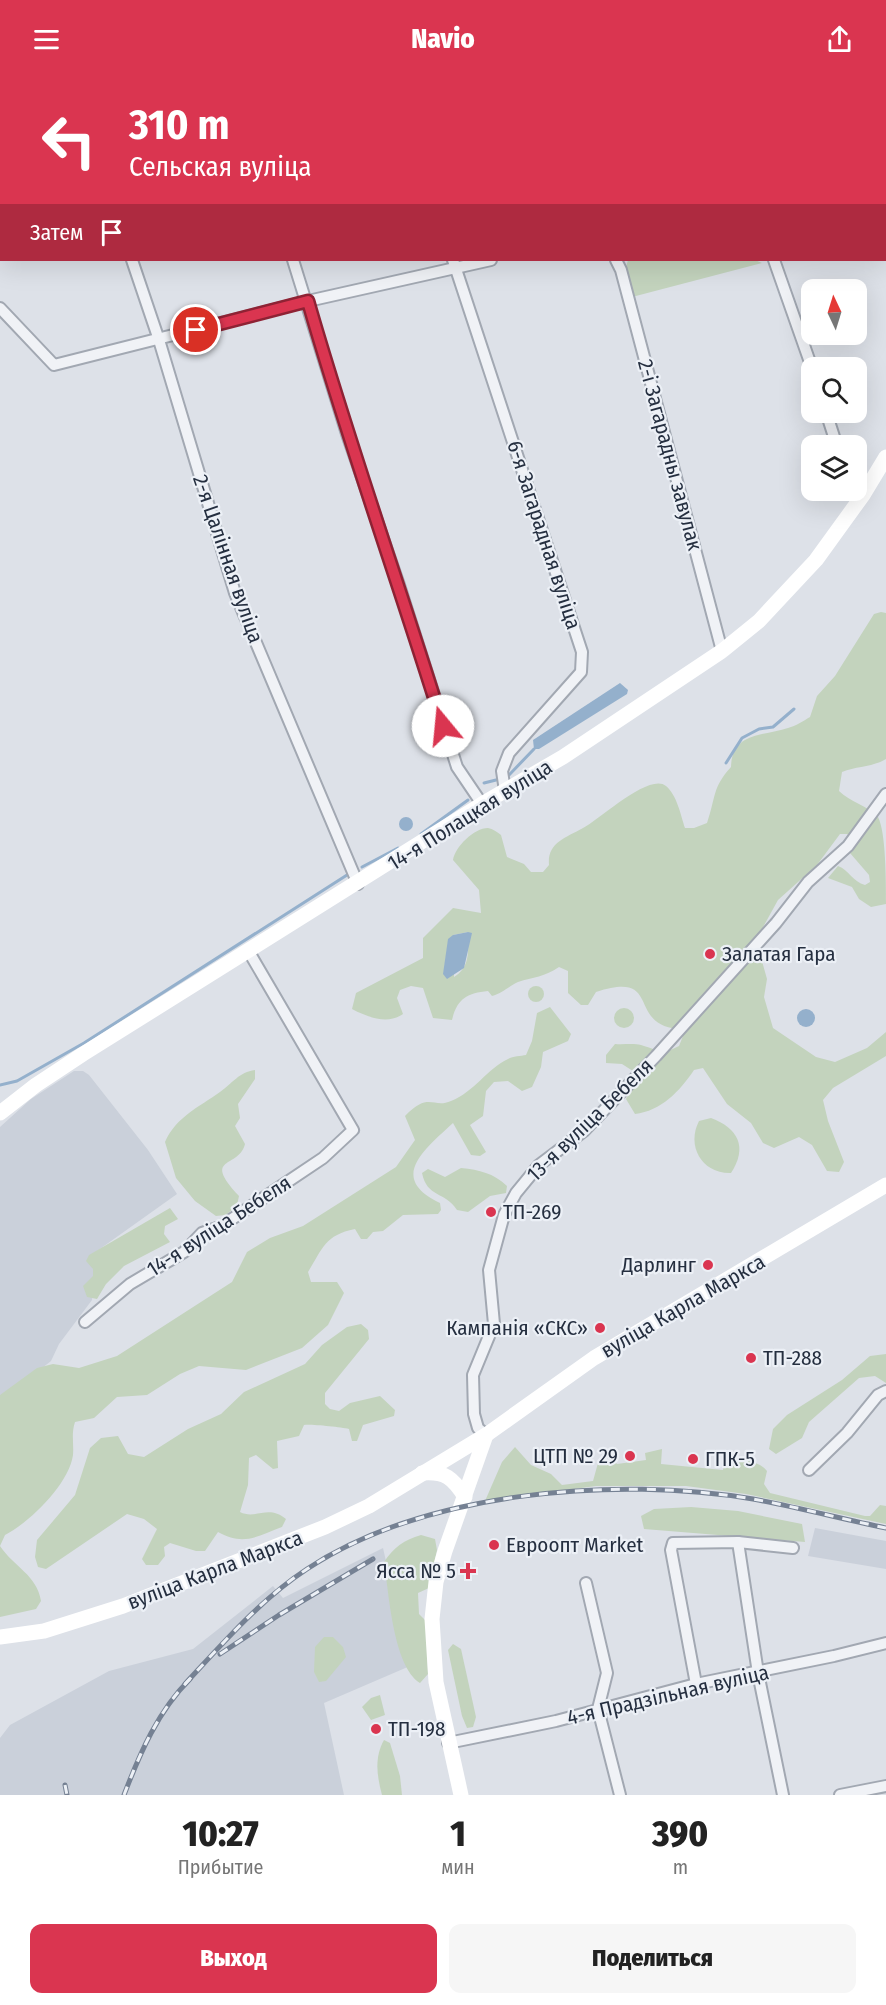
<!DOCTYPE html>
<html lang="ru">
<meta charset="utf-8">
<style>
:root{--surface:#fff;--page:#f6f6f6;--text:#222;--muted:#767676;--accent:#da3550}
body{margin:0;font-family:"Fira Sans Condensed",sans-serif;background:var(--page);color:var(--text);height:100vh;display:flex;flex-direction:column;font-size:22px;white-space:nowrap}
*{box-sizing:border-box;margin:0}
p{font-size:20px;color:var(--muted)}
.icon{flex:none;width:33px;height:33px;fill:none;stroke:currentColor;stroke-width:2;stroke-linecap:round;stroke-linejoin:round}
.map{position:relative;height:1717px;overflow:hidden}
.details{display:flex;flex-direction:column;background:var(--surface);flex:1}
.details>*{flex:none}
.hud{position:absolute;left:0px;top:0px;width:886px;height:183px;box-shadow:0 6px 24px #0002;background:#da3550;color:#fff;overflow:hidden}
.needle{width:39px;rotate:356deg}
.controls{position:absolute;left:801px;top:201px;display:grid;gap:12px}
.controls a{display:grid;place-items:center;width:66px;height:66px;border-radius:12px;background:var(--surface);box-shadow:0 6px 24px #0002;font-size:30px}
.pin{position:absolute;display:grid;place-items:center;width:51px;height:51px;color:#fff;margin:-26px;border:3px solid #fff;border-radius:50%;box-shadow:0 2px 6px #0007}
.me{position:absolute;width:66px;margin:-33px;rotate:343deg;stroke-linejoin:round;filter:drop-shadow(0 0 4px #0008)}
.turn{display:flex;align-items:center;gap:21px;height:126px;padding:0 30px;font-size:27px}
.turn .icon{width:78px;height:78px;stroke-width:2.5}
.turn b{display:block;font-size:42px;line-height:51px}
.then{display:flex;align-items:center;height:57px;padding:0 30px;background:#0003;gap:12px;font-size:22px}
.eta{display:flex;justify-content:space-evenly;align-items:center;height:102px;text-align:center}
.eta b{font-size:36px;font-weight:800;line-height:42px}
.action{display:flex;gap:12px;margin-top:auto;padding:12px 30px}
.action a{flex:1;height:69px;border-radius:12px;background:var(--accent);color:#fff;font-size:24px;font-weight:800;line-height:69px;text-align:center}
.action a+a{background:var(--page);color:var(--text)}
header{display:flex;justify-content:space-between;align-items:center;height:78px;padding:0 30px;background:var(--accent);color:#fff;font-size:27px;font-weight:800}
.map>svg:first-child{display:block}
.built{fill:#cad0da}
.green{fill:#c3d3bd;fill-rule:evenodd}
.water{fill:#94b0cc}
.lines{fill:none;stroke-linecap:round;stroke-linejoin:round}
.stream{stroke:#94b0cc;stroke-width:3}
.street-casing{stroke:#a2a8b2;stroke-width:14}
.street{stroke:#f0f2f6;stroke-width:10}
.secondary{stroke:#fff;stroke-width:15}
.rail-casing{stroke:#758193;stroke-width:5}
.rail{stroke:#ecf0f6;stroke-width:3;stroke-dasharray:9;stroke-linecap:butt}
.route-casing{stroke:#8e2234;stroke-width:15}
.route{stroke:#da3550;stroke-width:10}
.poi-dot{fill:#da3550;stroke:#ecf0f6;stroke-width:2}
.labels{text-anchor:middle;stroke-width:4.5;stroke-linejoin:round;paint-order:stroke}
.street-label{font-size:21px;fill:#252f40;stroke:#ecf0f6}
.poi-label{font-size:21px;fill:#252f40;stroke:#ecf0f6;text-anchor:start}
</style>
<header><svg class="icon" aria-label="menu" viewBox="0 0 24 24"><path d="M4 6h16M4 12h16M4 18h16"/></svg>Navio<svg class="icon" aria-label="share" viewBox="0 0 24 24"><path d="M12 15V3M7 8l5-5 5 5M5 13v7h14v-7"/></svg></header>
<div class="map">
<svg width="886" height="1717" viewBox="0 0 886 1717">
<rect width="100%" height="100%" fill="#dde1e8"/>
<g class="built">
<path d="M 74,993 L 83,993 L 89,997 L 148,1072 L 177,1116 L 97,1173 L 92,1222 L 59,1266 L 51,1283 L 0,1323 L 0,1049 L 31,1021 Z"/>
<path d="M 815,1450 L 886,1463 L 886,1491 L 808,1478 Z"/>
<path d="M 383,1470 L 410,1588 L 324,1625 L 344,1717 L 0,1717 L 0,1660 L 10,1647 L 109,1593 L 193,1571 L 273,1508 L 283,1520 Z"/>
</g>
<g class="green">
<path d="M 628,182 L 755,182 L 762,185 L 632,219 L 625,193 Z"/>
<path d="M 881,534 L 886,535 L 886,681 C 873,689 857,688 842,694 L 839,713 C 850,724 867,727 878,739 C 886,754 886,804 886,826 L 871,829 L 859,821 L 852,809 L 828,800 L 838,788 C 849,792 853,804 865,807 L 870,804 L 869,797 L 850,775 L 854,761 L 847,756 L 840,756 L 817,787 L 778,822 L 756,862 L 767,901 L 764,919 L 773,950 L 816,979 L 835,984 L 867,970 L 886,954 L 886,978 L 833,1010 L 823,1022 L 828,1043 L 844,1084 L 839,1094 L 827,1093 L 812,1067 L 799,1059 L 774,1070 L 763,1065 L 751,1045 L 727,1026 L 703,990 L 694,992 C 680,1013 661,1033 635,1036 L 626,1021 L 636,995 L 622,986 L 606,985 L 606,977 L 615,966 C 623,967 633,965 641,967 C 659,972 660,978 679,968 L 683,958 L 678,951 C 626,946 663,892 596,914 L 588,927 L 581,927 L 568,915 L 568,893 L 559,889 C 545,899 533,899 518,904 C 509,908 502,916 492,918 L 488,913 C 467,915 457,921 452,942 L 433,940 L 423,910 L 411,908 L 400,912 L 397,920 L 403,936 C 388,947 367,939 352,931 L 356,915 L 423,880 L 423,860 L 453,830 L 481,835 L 479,812 L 453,782 C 455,769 474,750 488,750 C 493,751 497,754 501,757 L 507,779 L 524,786 L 531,794 L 543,794 L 549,787 C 547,765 565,760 583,750 C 600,741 650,694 666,708 C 677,717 681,738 685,750 L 694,750 L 707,745 C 716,719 712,710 731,689 C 732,653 766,658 788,650 C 796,648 803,643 810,639 L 817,618 L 835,598 L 874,536 ZM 468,854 C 468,871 471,889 454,899 L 453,857 Z"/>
<circle cx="536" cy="916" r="8"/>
<path d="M 550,929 L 571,956 L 568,963 L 543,974 L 541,989 L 532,1009 L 522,1013 L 508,1003 L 494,1004 L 486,1013 L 483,1038 L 470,1047 L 486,1074 L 480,1078 L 471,1077 L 453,1045 C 425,1071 387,1100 440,1125 L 441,1132 L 438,1136 L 403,1137 L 383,1153 L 373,1154 L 367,1161 L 361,1161 L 355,1151 C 325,1157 323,1170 308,1194 L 311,1204 L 337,1204 L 344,1215 L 328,1247 L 302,1270 L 246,1292 L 199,1288 L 180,1296 L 147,1317 L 117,1319 L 94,1340 L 75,1344 C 71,1356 74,1365 73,1377 C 69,1406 30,1444 5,1457 L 0,1468 C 14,1489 37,1497 41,1523 L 36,1531 L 0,1539 L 0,1317 L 37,1290 L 53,1286 L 79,1290 L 117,1278 L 232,1204 L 247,1174 L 270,1160 L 303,1148 L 396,1089 L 415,1062 L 405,1038 C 429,1013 433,1031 451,1023 C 474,1014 487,991 508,981 C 513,978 521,978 526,977 L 532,963 L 537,935 Z"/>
<circle cx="624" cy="940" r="10"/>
<path d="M 255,992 L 255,1001 L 238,1026 L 240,1040 L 235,1048 L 245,1066 C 239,1091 201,1077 239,1118 L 237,1127 L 226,1137 L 216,1138 L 195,1123 L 176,1100 L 165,1064 C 176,1039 199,1029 220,1014 C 233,1005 239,994 255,992 Z"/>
<path d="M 711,1040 C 738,1050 748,1069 731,1095 C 702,1096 686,1068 699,1043 Z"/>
<path d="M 461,1090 C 480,1092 493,1095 507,1108 L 506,1115 L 490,1118 L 468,1134 L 457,1132 C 445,1113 427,1120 422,1095 L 428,1091 L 445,1099 Z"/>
<path d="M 170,1130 L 178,1141 L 165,1148 L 164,1156 L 170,1164 L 124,1188 L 106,1206 L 97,1221 L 87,1219 L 83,1208 L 93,1198 L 93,1191 L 86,1183 L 89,1177 Z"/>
<path d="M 361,1246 L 368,1252 L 369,1261 L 325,1315 L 325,1326 L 330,1331 L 339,1333 L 350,1325 L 380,1318 L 395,1332 L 394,1338 L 363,1347 L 357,1363 L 352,1363 L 349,1351 C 340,1349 310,1346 304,1347 L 299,1358 L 277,1363 L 278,1390 L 273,1391 L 256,1377 L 249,1380 L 248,1407 L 240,1434 C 256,1442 268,1426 286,1441 L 282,1449 C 256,1459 243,1468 218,1454 L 205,1473 L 196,1473 L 170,1465 L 164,1469 L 165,1478 L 158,1487 L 146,1487 L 142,1481 L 157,1451 L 144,1441 L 127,1436 L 46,1491 L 38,1489 L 35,1479 L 37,1462 L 75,1417 L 90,1370 L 101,1360 L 118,1358 L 128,1376 L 144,1379 L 188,1351 L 221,1336 L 244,1314 L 305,1286 L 322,1267 L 347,1249 Z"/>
<path d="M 886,1276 L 886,1305 L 875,1298 L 859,1300 L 809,1344 L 802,1360 L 776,1376 L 769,1371 L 773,1351 L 787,1337 L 842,1302 L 870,1278 Z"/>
<path d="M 515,1369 L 531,1387 L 551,1396 L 562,1407 L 593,1403 L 598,1385 L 613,1382 L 617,1386 L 646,1382 L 645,1375 L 662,1371 L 661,1386 L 723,1392 L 725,1379 C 737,1381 759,1382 767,1393 L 764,1406 L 770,1415 L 865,1438 L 870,1438 L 880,1427 L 886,1428 L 886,1446 L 746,1416 L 686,1408 L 596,1408 L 485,1423 L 502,1384 Z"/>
<path d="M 691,1429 L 738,1433 L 802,1446 L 805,1464 L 644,1451 L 641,1438 L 654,1431 Z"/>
<path d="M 421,1457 L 435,1461 L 437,1472 L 429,1510 L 418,1515 L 419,1536 L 426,1543 L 428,1596 L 420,1605 C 393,1588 389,1515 384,1484 C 394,1469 404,1462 421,1457 Z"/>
<path d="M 324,1559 L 333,1559 L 343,1569 L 346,1579 L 326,1603 L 319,1604 L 314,1594 L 315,1569 Z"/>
<path d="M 453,1566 L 461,1571 L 476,1639 L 473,1649 L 467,1650 L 462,1638 L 448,1572 Z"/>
<path d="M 380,1617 L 385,1637 L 371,1642 L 362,1629 L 371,1620 Z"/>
<path d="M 384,1662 L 390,1665 L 400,1698 L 402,1717 L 382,1717 C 377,1698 374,1680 384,1662 Z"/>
</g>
<g class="water">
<path d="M 620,605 L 628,612 L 627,616 L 539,671 L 534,671 L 533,662 Z"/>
<circle cx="406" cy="746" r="7"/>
<path d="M 468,854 L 472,855 L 464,890 L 447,901 L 443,896 L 448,861 L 453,857 Z"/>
<circle cx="806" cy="940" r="9"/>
</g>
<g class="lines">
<g class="stream">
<path d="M 726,685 L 742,660 L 759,651 L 773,649 L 794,631"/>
<path d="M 509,697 L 534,671"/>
<path d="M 484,705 L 496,702"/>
<path d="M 421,756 L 468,722"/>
<path d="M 362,789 L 398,770"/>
<path d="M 0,1007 L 17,1003 L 84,965 L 347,797"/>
</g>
<g class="street-casing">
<g id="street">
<path d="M 70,0 L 71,2"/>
<path d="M 231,0 L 231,2"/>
<path d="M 392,0 L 392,2"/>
<path d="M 484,0 L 485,2"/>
<path d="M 583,0 L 583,2"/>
<path d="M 678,0 L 678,2"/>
<path d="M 765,0 L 766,2"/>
<path d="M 885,86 L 886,86"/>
<path d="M 132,182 L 159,262 L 235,515 L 358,806"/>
<path d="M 293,182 L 347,356 L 398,504 L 457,689 L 482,726"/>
<path d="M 453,182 L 582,574 L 581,594 L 509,675 L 502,693 L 505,713"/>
<path d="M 616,182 L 621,192 L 722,573"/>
<path d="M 774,182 L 812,290"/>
<path d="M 0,230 L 54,287 L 308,223 L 491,182"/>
<path d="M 826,334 L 837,368"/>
<path d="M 85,1244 L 130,1206 L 184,1174 L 202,1155 L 220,1149 L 323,1080 L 353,1052 L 249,874"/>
<path d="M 486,1357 L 478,1350 L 474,1336 L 473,1297 L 494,1246 L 489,1192 L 504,1137 L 516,1115 L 539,1087 L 584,1053 L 656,978 L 776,845 L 808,804 L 848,768 L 886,716"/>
<path d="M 809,1392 L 847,1355 L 878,1317 L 886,1313"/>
<path d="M 738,1464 L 758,1595 L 783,1717"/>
<path d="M 586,1505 L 607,1595 L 598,1631 L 620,1717"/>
<path d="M 696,1606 L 671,1472 L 673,1465 L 738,1464 L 793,1470"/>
<path d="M 448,1665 L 556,1643 L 696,1606 L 834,1578 L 886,1565"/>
<path d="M 840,1717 L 886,1708"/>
</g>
</g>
<use href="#street" class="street"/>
<g class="secondary">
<path d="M 0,1035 L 36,1007 L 83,976 L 482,726 L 563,679 L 722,573 L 759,543 L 816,482 L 863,417 L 886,379"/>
<path d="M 422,1395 C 445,1393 453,1400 465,1419"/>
<path d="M 0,1559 L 44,1553 L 123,1528 L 325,1449 L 369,1428 L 486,1357 L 594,1280 L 886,1107"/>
<path d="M 461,1717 L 436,1604 L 432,1541 L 436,1504 L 445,1473 L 486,1357"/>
</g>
<g class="rail-casing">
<g id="rail">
<path d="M 220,1576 L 279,1537 L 373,1481"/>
<path d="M 185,1606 C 223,1565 261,1521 307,1491 C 425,1413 617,1398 753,1421 C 797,1429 842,1441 886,1450"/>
<path d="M 65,1707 L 67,1717"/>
<path d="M 124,1717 C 140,1675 158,1633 190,1601"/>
</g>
</g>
<use href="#rail" class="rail"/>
</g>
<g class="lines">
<g class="route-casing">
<path id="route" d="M 196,252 L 308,223 C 349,366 399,506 443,648"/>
</g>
<use href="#route" class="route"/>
</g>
<g class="poi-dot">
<circle cx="710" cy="876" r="6"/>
<circle cx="491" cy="1134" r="6"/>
<circle cx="708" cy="1187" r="6"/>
<circle cx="600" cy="1250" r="6"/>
<circle cx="751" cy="1280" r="6"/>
<circle cx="630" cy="1378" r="6"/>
<circle cx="693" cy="1381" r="6"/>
<circle cx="494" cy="1467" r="6"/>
<path d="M465 1484h6v6h6v6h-6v6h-6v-6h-6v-6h6z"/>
<circle cx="376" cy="1651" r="6"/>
</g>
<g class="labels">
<g class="street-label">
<text transform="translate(670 377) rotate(75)" y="7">2-і Загарадны завулак</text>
<text transform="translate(544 457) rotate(72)" y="7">6-я Загарадная вуліца</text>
<text transform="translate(228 481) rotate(71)" y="7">2-я Цалінная вуліца</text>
<text transform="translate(470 737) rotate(-32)" y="7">14-я Полацкая вуліца</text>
<text transform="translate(590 1042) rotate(-44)" y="7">13-я вуліца Бебеля</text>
<text transform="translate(219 1148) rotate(-33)" y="7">14-я вуліца Бебеля</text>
<text transform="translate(683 1228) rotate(-30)" y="7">вуліца Карла Маркса</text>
<text transform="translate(215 1492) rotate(-21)" y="7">вуліца Карла Маркса</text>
<text transform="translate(668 1617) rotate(-13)" y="7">4-я Прадзільная вуліца</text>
</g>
<g class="poi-label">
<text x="722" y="883">Залатая Гара</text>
<text x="503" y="1141">ТП-269</text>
<text x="696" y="1194" text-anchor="end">Дарлинг</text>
<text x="588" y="1257" text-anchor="end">Кампанія «СКС»</text>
<text x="763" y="1287">ТП-288</text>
<text x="618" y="1385" text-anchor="end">ЦТП № 29</text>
<text x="705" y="1388">ГПК-5</text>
<text x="506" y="1474">Евроопт Market</text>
<text x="456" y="1500" text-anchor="end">Ясса № 5</text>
<text x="388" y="1658">ТП-198</text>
</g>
</g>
</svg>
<div class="controls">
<a><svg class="needle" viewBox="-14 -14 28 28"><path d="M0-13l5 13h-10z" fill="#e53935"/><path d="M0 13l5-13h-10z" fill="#767676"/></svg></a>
<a><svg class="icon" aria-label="search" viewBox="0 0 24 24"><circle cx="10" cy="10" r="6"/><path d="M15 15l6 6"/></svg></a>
<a><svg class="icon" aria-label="layers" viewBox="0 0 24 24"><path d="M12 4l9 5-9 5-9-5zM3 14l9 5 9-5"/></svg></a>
</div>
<div class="pin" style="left:196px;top:252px;background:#d93025"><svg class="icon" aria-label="arrive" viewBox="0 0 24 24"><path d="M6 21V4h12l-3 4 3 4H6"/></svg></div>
<svg class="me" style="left:443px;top:648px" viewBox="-20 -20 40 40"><circle r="19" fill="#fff"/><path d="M0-13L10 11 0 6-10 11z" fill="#da3550"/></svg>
<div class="hud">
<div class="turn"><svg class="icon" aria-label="left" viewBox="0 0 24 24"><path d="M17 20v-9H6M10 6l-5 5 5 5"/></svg><div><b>310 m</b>Сельская вуліца</div></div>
<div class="then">Затем<svg class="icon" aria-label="arrive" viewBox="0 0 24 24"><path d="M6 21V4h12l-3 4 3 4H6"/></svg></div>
</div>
</div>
<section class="details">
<div class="eta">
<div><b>10:27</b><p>Прибытие</p></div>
<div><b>1</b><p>мин</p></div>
<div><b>390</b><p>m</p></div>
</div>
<div class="action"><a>Выход</a><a>Поделиться</a></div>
</section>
